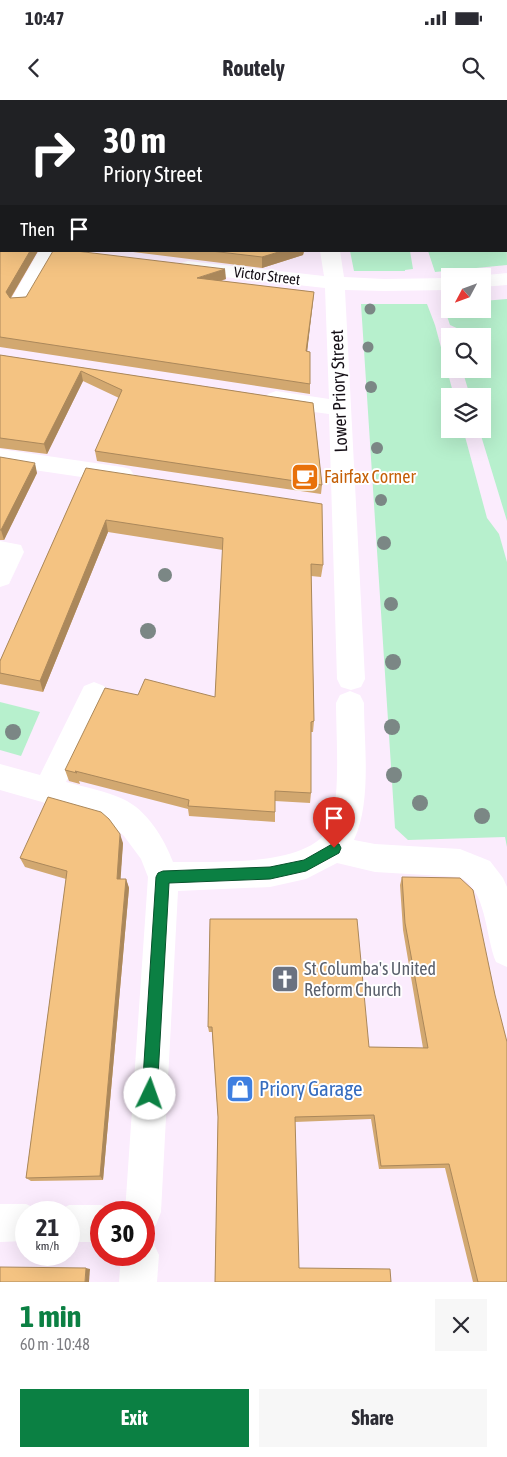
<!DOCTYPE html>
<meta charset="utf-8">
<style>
:root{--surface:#fff;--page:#f7f7f7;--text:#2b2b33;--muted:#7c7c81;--accent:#0b8043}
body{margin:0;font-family:"Asap Condensed",sans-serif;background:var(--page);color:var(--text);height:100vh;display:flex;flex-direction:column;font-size:19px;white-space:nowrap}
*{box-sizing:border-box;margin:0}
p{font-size:16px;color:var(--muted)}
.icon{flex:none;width:28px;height:28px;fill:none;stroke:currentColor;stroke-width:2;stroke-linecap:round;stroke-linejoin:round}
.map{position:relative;height:1182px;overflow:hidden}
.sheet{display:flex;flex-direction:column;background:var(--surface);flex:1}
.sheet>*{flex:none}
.hud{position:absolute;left:0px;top:0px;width:508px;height:152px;box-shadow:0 5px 20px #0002;background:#202124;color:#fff;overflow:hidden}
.needle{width:32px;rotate:229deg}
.fabs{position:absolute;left:441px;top:168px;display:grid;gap:10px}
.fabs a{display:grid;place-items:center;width:50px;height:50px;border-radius:0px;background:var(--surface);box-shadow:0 5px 20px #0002;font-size:25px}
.speed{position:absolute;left:15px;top:1101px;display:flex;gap:10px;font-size:25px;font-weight:700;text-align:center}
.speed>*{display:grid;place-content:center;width:65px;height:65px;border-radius:50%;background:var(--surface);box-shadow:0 5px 20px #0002;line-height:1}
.speed small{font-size:12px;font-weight:400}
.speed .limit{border:8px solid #d22;background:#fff;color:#111}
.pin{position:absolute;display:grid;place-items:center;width:42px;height:42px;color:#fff;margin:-51px -21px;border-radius:50% 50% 50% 0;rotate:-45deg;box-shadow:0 0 5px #0007}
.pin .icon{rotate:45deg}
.me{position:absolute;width:55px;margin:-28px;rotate:3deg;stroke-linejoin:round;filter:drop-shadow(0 0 4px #0008)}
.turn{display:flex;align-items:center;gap:18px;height:105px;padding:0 20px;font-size:22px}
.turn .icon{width:65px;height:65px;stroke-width:2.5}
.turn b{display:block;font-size:35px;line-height:42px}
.then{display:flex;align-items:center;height:48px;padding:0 20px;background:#0003;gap:10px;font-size:19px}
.round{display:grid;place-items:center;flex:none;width:52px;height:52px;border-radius:0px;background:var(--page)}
.overview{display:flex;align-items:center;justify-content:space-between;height:85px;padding:0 20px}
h1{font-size:30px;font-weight:700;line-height:38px;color:var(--accent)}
.button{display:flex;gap:10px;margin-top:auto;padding:10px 20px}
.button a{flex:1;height:58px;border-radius:0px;background:var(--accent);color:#fff;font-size:20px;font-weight:700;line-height:58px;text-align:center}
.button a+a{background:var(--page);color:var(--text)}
.status{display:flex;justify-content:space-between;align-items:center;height:35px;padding:0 25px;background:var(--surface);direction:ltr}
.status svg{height:14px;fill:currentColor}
header{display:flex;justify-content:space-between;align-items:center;height:65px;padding:0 20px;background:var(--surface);font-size:22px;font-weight:700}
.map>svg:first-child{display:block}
.green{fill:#b7f0cd}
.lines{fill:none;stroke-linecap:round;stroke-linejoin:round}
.minor{fill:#fff;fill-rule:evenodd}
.major{fill:#f6afa6;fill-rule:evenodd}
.tree{fill:#7b8785}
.wall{fill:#d2a870}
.shaded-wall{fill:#ab885b}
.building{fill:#f4c382;stroke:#ab885b}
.route{fill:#0b8043;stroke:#07532c}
.labels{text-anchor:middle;stroke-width:4;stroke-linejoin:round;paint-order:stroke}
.far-street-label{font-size:15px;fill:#161017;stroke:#fff}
.street-label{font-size:18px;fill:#161017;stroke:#fff}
.food-label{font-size:18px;fill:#c56008;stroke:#fff;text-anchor:start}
.worship-label{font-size:18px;fill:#5b616d;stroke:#fff;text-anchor:start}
.near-shop-label{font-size:21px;fill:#366cbe;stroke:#fff;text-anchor:start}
</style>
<div class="status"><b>10:47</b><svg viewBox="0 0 49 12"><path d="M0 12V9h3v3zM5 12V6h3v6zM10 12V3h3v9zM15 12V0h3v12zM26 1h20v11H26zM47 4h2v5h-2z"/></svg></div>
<header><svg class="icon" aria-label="back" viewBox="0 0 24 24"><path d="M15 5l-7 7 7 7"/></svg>Routely<svg class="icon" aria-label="search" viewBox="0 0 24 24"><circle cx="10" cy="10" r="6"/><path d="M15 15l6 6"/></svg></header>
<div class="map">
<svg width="507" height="1182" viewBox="0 0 507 1182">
<rect width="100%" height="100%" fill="#fbecfd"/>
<g class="green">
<path d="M 506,84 L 507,165 L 435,172 L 428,151 L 506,151 Z"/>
<path d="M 350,151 L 410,151 L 413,169 L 405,170 L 405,171 L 354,171 Z"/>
<path d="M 507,199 L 507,421 L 479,329 L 482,329 L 482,296 L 470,296 L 462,269 L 482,269 L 482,236 L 461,236 L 461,230 L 450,225 L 443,204 L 450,204 L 450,209 L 482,209 L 483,201 Z"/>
<path d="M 361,204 L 427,204 L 435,225 L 454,296 L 450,296 L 450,329 L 463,329 L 487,418 L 499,434 L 507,462 L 507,747 L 505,737 L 408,740 L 395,728 Z"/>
<path d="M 0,602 L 40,612 L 21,656 L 0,650 Z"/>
</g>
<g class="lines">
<g class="minor">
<rect x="198" y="0" width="16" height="1"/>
<rect x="297" y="0" width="16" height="1"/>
<path d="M 39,151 L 59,151 L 27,206 L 20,207 L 13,206 L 10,201 Z"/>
<path d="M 320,151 L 340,151 L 344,177 L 384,179 L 450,178 L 450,190 L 384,191 L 345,190 L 365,579 L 361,587 L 351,590 L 341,587 L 337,579 L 329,314 L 276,307 L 268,304 L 265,299 L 268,294 L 276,291 L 329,299 L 325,188 L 188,173 L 181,171 L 178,167 L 181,163 L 188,161 L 324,176 Z"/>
<path d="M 507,173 L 507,185 L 482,187 L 482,176 L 476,176 Z"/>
<path d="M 0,349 L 122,367 L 130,369 L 134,375 L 130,381 L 122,383 L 0,365 Z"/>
<path d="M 0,441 L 21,445 L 24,452 L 9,484 L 0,487 Z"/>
<path d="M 94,582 L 104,586 L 108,594 L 66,682 C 85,687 106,691 123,699 C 147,710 164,738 173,762 C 213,761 313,768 330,725 C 341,698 336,634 336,603 L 340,595 L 350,591 L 360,595 L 364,603 C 364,645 372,701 354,740 L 375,744 L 460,749 L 490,761 L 503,778 L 507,787 L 507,867 L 496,862 C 485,836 487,789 459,777 L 375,772 L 337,763 L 306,779 L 270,787 L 178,791 L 161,1112 L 156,1125 L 144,1130 L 144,1112 L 125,1112 L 148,777 L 141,759 L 124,736 L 105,720 L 0,690 L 0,664 L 40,675 L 84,586 Z"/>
<path d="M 0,1104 L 26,1104 L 39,1110 L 40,1112 L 26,1112 L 26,1141 L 0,1142 Z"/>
<path d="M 69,1105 L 101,1105 L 114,1111 L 115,1112 L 101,1112 L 101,1142 L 69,1142 L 69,1112 L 55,1112 Z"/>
<path d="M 144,1138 L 153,1142 L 159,1155 L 157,1182 L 119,1182 L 121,1155 L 144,1155 Z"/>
</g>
<g class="major">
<rect x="430" y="0" width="17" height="1"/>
<rect x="506" y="37" width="1" height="10"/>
<rect x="506" y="67" width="1" height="11"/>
</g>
</g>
<g class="tree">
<circle cx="370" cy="209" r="5.5"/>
<circle cx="368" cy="247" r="5.5"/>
<circle cx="371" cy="287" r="6"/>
<circle cx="377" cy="348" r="6"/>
<circle cx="381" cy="400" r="6"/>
<circle cx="384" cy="443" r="7"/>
<circle cx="165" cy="475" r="7"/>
<circle cx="391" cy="504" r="7"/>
<circle cx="148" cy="531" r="8"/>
<circle cx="393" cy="562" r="8"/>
<circle cx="392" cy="627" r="8"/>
<circle cx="13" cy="632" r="8"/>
<circle cx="394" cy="675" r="8"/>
<circle cx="420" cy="703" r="8"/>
<circle cx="482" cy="716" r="8"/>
</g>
<g class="wall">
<path d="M 463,0 L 507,0 L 507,9 L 506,9 L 506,1 L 463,1 Z"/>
<path d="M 0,148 L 1,151 L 38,151 L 11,198 L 226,179 L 221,181 L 314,192 L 307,251 L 310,284 L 310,294 L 0,247 Z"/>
<path d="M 125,151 L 304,151 L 303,155 L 262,168 Z"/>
<path d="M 0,255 L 313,303 L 322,385 L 321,394 L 97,361 L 95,351 L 119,298 L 83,281 L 47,354 L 0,348 Z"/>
<path d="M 0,357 L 37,373 L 4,440 L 0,440 Z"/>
<path d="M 86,368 L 323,465 L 321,477 L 311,476 L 314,621 L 313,632 L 311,632 L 311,693 L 310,703 L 275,701 L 275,722 L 189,716 L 188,709 L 79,681 L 80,684 L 69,681 L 65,670 L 138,595 L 215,597 L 223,450 L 108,432 L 43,592 L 0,584 L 0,561 Z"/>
<path d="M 123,743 L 120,779 L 126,779 L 129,788 L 103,1080 L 31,1081 L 26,1078 L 66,779 L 25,767 L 20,758 Z"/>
<path d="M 402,777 L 507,1182 L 473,1182 L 445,1068 L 379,1069 L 371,1019 L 295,1022 L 215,1182 L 218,1017 L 212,932 L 209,932 L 208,927 L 210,819 L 369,947 L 423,948 L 403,830 L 400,785 Z"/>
</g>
<g class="shaded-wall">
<path d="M 30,151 L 38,151 L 8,202 L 6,192 Z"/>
<path d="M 282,151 L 304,151 L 303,155 L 262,168 L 262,157 Z"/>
<path d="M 225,169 L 226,179 L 197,188 L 197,178 Z"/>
<path d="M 314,192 L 313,202 L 306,261 L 306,251 Z"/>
<path d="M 81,271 L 83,281 L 47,354 L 44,344 Z"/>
<path d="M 35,363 L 37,373 L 4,440 L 1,430 Z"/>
<path d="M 106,420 L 108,432 L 43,592 L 40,581 Z"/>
<path d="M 120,734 L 123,743 L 120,788 L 117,779 Z"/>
<path d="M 126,779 L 129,788 L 103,1080 L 100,1076 Z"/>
<path d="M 86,1168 L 90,1169 L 89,1182 L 85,1182 Z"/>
</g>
<g class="building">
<path d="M 0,0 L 171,0 L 171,1 L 1,1 L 1,139 L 0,138 Z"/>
<rect x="233" y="0" width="49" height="1"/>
<path d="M 1,147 L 1,151 L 30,151 L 6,192 L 10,198 L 26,197 L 53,151 L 76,151 L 225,169 L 197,178 L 314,192 L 306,251 L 310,252 L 310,284 L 0,237 L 0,148 Z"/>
<path d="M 211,151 L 282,151 L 262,157 Z"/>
<path d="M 0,255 L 313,303 L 322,385 L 95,351 L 122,290 L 81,271 L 44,344 L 0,338 Z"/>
<path d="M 0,357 L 35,363 L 1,430 L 0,430 Z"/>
<path d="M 86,368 L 322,404 L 323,465 L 311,464 L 314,621 L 311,622 L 311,693 L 275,691 L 275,712 L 188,706 L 189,700 L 75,671 L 77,673 L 65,670 L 105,588 L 138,595 L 145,579 L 215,597 L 223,438 L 106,420 L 40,581 L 0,573 L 0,561 Z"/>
<path d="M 48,697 L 101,712 L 109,719 L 120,734 L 117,779 L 126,779 L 100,1076 L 26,1078 L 67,771 L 20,758 Z"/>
<path d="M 402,777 L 460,778 L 473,790 L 495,895 L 507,942 L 507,1182 L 478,1182 L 449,1064 L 381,1066 L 374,1015 L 295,1017 L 299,1168 L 390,1169 L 391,1182 L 215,1182 L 218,1017 L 212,927 L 208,927 L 210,819 L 357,819 L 369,947 L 428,948 L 405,823 Z"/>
<path d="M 0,1167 L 86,1168 L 85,1182 L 0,1182 Z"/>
</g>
<path class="route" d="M 334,743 L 339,744 L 341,748 L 339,753 L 306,771 L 270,779 L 169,783 L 157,994 L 155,999 L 150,1001 L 144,999 L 142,994 L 156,777 L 158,773 L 163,771 L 270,767 L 304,760 Z"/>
<defs>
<g id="cafe-square" transform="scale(1.4375)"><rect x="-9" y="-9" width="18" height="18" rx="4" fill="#e8710a" stroke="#fff"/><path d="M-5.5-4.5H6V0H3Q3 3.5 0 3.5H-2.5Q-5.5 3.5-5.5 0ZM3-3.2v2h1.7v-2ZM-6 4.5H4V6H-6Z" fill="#fff"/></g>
<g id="church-square" transform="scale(1.4375)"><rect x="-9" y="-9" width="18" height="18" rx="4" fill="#6b7280" stroke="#fff"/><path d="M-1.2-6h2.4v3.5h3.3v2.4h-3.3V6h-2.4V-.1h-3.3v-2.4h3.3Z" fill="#fff"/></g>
<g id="shop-square" transform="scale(1.4375)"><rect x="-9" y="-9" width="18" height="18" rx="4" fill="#3f7fe0" stroke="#fff"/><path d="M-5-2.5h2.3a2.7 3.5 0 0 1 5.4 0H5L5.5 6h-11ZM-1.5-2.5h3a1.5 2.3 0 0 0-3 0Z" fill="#fff"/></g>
</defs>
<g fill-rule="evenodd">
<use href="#cafe-square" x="305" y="377"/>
<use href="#church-square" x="285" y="879"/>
<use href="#shop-square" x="240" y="989"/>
</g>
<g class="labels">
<g class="far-street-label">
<text transform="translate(267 176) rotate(7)" y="5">Victor Street</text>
</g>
<g class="street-label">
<text transform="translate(339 291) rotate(-92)" y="6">Lower Priory Street</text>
</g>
<g class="food-label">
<text x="324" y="383">Fairfax Corner</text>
</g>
<g class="worship-label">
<text x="304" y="875">St Columba's United<tspan x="304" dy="21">Reform Church</tspan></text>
</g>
<g class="near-shop-label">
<text x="259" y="996">Priory Garage</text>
</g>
</g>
</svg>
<div class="fabs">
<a><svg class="needle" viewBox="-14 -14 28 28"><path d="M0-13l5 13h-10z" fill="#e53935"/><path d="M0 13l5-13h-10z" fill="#7c7c81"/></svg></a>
<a><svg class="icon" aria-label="search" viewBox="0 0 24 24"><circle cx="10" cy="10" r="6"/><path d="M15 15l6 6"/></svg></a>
<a><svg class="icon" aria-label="layers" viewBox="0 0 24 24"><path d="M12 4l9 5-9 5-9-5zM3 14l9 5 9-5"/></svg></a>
</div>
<div class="speed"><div>21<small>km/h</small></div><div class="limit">30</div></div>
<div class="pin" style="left:334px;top:748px;background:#d93025"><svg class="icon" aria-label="arrive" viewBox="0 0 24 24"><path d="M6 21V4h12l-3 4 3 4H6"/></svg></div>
<svg class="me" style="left:150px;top:994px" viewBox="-20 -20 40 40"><circle r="19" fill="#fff"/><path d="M0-13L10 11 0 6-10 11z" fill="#0b8043"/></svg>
<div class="hud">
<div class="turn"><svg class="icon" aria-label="right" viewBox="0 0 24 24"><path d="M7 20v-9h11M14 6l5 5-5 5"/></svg><div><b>30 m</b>Priory Street</div></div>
<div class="then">Then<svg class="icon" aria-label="arrive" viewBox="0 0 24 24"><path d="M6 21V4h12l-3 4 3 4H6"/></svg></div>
</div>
</div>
<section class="sheet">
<div class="overview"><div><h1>1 min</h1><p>60 m · 10:48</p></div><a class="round"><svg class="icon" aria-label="close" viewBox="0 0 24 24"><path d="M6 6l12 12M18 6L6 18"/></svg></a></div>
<div class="button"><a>Exit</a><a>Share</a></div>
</section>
